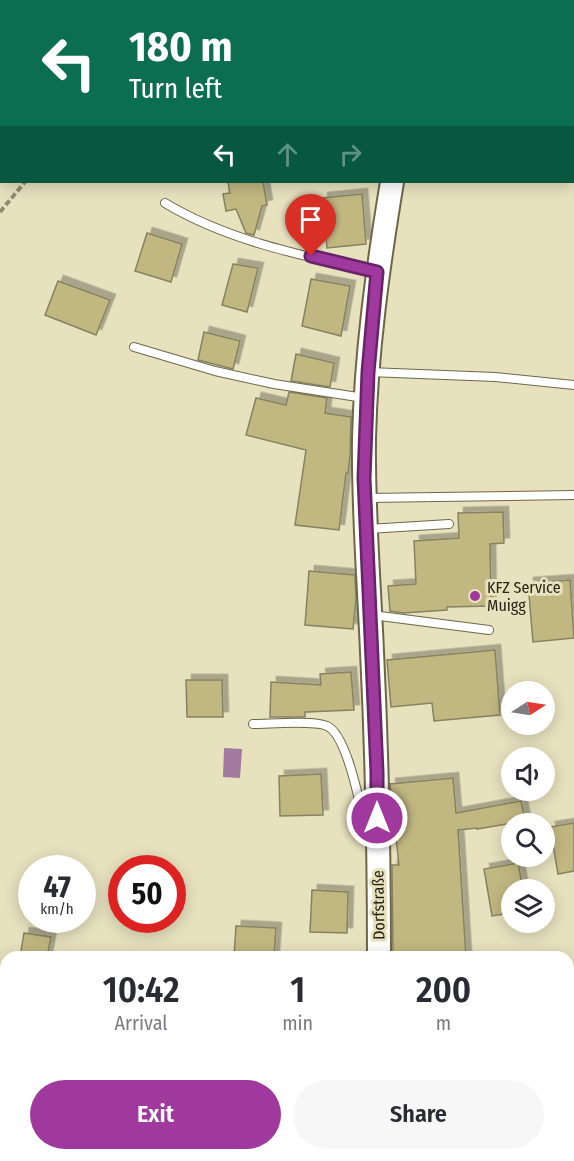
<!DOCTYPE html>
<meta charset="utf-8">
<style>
:root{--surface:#fff;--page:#f7f7f7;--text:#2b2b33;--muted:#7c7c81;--accent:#9f399e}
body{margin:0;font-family:"Fira Sans Condensed",sans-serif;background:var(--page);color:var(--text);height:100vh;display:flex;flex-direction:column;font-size:22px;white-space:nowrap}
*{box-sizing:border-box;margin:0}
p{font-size:20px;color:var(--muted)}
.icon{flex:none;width:33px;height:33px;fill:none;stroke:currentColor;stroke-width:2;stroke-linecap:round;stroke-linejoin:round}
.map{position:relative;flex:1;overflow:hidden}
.panel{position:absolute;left:0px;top:951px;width:574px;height:210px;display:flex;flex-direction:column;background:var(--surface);border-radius:18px 18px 0 0;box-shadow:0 3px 15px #0003}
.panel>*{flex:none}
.hud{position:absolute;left:0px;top:0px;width:574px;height:183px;box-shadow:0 3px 15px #0003;background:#0b6e4f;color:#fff;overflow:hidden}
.needle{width:39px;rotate:78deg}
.buttons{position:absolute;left:501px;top:681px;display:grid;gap:12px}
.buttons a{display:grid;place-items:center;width:54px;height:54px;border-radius:50%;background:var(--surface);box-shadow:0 3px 15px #0003;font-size:30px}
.speed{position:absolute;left:18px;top:855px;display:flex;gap:12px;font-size:30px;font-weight:700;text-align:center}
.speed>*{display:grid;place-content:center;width:78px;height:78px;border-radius:50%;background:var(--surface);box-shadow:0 3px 15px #0003;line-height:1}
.speed small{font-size:15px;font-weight:400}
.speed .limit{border:9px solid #d22;background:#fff;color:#111}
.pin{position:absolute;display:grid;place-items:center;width:51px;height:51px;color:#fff;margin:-62px -26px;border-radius:50% 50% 50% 0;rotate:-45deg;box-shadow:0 0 6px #0007}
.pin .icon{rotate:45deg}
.me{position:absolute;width:66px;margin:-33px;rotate:0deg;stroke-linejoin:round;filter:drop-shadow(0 0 4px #0008)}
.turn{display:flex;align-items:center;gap:21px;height:126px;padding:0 30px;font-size:27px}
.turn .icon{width:78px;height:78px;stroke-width:2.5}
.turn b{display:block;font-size:42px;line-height:51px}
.lanes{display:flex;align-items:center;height:57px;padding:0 30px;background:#0003;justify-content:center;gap:30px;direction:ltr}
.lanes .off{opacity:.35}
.eta{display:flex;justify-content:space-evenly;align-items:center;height:102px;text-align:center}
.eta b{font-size:36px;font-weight:600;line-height:42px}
.action{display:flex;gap:12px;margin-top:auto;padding:12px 30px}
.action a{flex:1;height:69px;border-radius:36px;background:var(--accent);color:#fff;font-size:24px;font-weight:600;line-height:69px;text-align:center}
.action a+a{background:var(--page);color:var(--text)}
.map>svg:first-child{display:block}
.water{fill:#a27aa0}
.building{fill:#c0b781;stroke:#878261;stroke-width:1.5;filter:url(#shadow)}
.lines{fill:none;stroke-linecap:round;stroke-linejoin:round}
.service-casing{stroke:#6d6748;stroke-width:10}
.minor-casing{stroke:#6d6748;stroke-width:18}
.secondary-casing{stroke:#6d6748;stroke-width:26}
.path{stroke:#908c72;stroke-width:4;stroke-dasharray:6 3;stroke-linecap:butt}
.service{stroke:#fff;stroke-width:8}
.minor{stroke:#fff;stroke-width:15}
.secondary{stroke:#fff;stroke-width:22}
.route-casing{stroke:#672567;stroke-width:15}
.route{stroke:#9f399e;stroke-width:10}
.poi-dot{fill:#9f399e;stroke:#e7e1be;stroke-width:2}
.labels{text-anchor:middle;stroke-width:6;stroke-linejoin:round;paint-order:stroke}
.poi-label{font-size:16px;fill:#262416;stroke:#e7e1be;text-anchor:start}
.street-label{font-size:16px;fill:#262416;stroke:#e7e1be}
</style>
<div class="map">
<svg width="574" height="1161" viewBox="0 0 574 1161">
<defs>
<filter id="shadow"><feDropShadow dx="5.5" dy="-5.5" stdDeviation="0" flood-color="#0004"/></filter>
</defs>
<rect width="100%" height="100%" fill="#e7e1be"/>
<path class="water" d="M 224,748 L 242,749 L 240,778 L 223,777 Z"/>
<g class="building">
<path d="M 228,182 L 263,182 L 267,205 L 262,206 L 254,235 L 246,233 L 236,209 L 226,211 L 223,194 L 230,193 Z"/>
<path d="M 362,194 L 366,244 L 327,248 L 322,198 Z"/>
<path d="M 147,233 L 182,244 L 171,282 L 135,271 Z"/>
<path d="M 233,264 L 258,268 L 247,312 L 222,305 Z"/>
<path d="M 311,279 L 350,286 L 341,336 L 302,326 Z"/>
<path d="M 58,281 L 110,300 L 96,335 L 45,315 Z"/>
<path d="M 204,332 L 240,341 L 233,369 L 198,360 Z"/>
<path d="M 296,354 L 334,363 L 330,387 L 291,381 Z"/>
<path d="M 289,392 L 327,398 L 325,413 L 351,417 L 350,457 L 348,473 L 346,473 L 339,530 L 295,525 L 306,450 L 246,435 L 256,398 L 286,405 Z"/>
<path d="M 503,512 L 504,543 L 490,544 L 491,606 L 447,607 L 447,610 L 403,613 L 390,611 L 388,586 L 416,584 L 414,541 L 459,538 L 458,513 Z"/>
<path d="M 309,571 L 355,575 L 356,599 L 353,629 L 305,625 Z"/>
<path d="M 570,580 L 574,638 L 533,642 L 528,583 Z"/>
<path d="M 495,650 L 500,715 L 434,721 L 432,703 L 391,707 L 387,660 Z"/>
<path d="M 351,672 L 354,710 L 305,712 L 305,717 L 270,717 L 271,682 L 321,685 L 320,674 Z"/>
<path d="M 186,680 L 222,680 L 223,717 L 187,717 Z"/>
<path d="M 321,774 L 323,815 L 280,816 L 279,776 Z"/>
<path d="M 453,778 L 456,813 L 521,801 L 525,821 L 477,829 L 477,828 L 458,830 L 466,957 L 393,957 L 392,865 L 399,865 L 390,784 Z"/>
<path d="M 574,823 L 574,871 L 558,874 L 550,827 Z"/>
<path d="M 518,863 L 523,890 L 512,890 L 512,913 L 492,916 L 484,869 Z"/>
<path d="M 312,890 L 348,892 L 347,933 L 310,932 Z"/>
<path d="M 236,926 L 276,928 L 274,957 L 234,957 Z"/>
<path d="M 24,933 L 51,937 L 47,957 L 20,957 Z"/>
</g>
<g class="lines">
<g class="service-casing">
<g id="service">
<path d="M 468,2 L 479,0"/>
<path d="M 165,203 C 228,241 304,256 376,272"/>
<path d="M 134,347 L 215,371 L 274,384 L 364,398"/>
<path d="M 369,372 L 495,377 L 574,385"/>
<path d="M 367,498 L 574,495"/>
<path d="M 368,529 L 449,524"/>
<path d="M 372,615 L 489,630"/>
<path d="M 253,724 C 270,724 313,720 327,726 C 348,735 361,811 367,834 L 371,836"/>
<path d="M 568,1112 L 574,1113"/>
<path d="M 0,1160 L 3,1161"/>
</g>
</g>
<g class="minor-casing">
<path id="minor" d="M 0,1003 L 6,1004"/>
</g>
<g class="secondary-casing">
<g id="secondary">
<path d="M 401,0 L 402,2"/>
<path d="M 379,957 C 379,855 377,754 372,652 C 369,581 363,510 364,439 C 366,352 378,267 392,182"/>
<path d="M 385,1155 L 386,1161"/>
</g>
</g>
<g class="path">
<path d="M 0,212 L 25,182"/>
<path d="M 39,1161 L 41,1155"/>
</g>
<use href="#service" class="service"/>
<use href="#minor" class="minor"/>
<use href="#secondary" class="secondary"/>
</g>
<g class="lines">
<g class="route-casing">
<path id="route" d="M 311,256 L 377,272 L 368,372 L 364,478 L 377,772 L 377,818"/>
</g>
<use href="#route" class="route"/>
</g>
<circle class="poi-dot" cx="475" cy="596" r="6"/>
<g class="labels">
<g class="poi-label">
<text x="487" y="593">KFZ Service<tspan x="487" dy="18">Muigg</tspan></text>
</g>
<g class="street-label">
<text transform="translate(378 905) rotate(-91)" y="6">Dorfstraße</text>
</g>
</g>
</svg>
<div class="buttons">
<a><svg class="needle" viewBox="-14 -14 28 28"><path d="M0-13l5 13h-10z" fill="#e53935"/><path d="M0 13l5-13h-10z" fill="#7c7c81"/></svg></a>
<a><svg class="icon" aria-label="sound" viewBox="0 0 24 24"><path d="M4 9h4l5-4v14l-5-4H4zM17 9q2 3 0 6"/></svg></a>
<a><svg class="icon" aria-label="search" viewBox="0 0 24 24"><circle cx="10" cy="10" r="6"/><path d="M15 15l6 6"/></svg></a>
<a><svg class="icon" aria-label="layers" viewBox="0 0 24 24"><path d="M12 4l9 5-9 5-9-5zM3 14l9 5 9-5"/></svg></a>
</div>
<div class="speed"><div>47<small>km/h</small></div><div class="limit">50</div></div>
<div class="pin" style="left:311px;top:256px;background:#d93025"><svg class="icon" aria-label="arrive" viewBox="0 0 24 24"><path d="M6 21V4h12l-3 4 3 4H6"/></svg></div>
<svg class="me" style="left:377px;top:818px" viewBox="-20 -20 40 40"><circle r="17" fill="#9f399e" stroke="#fff" stroke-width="3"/><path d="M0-11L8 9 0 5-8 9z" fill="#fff"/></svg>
<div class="hud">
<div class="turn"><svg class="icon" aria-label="left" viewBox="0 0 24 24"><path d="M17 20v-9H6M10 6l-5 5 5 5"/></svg><div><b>180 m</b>Turn left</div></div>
<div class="lanes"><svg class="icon" aria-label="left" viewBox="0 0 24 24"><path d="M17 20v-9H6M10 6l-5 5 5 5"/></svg><svg class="icon off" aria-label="ahead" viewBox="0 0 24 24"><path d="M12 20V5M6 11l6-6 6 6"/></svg><svg class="icon off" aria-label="right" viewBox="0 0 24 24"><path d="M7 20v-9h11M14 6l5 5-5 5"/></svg></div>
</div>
<section class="panel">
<div class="eta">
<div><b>10:42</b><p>Arrival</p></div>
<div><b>1</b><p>min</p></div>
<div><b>200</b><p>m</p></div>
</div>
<div class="action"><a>Exit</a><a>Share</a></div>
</section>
</div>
